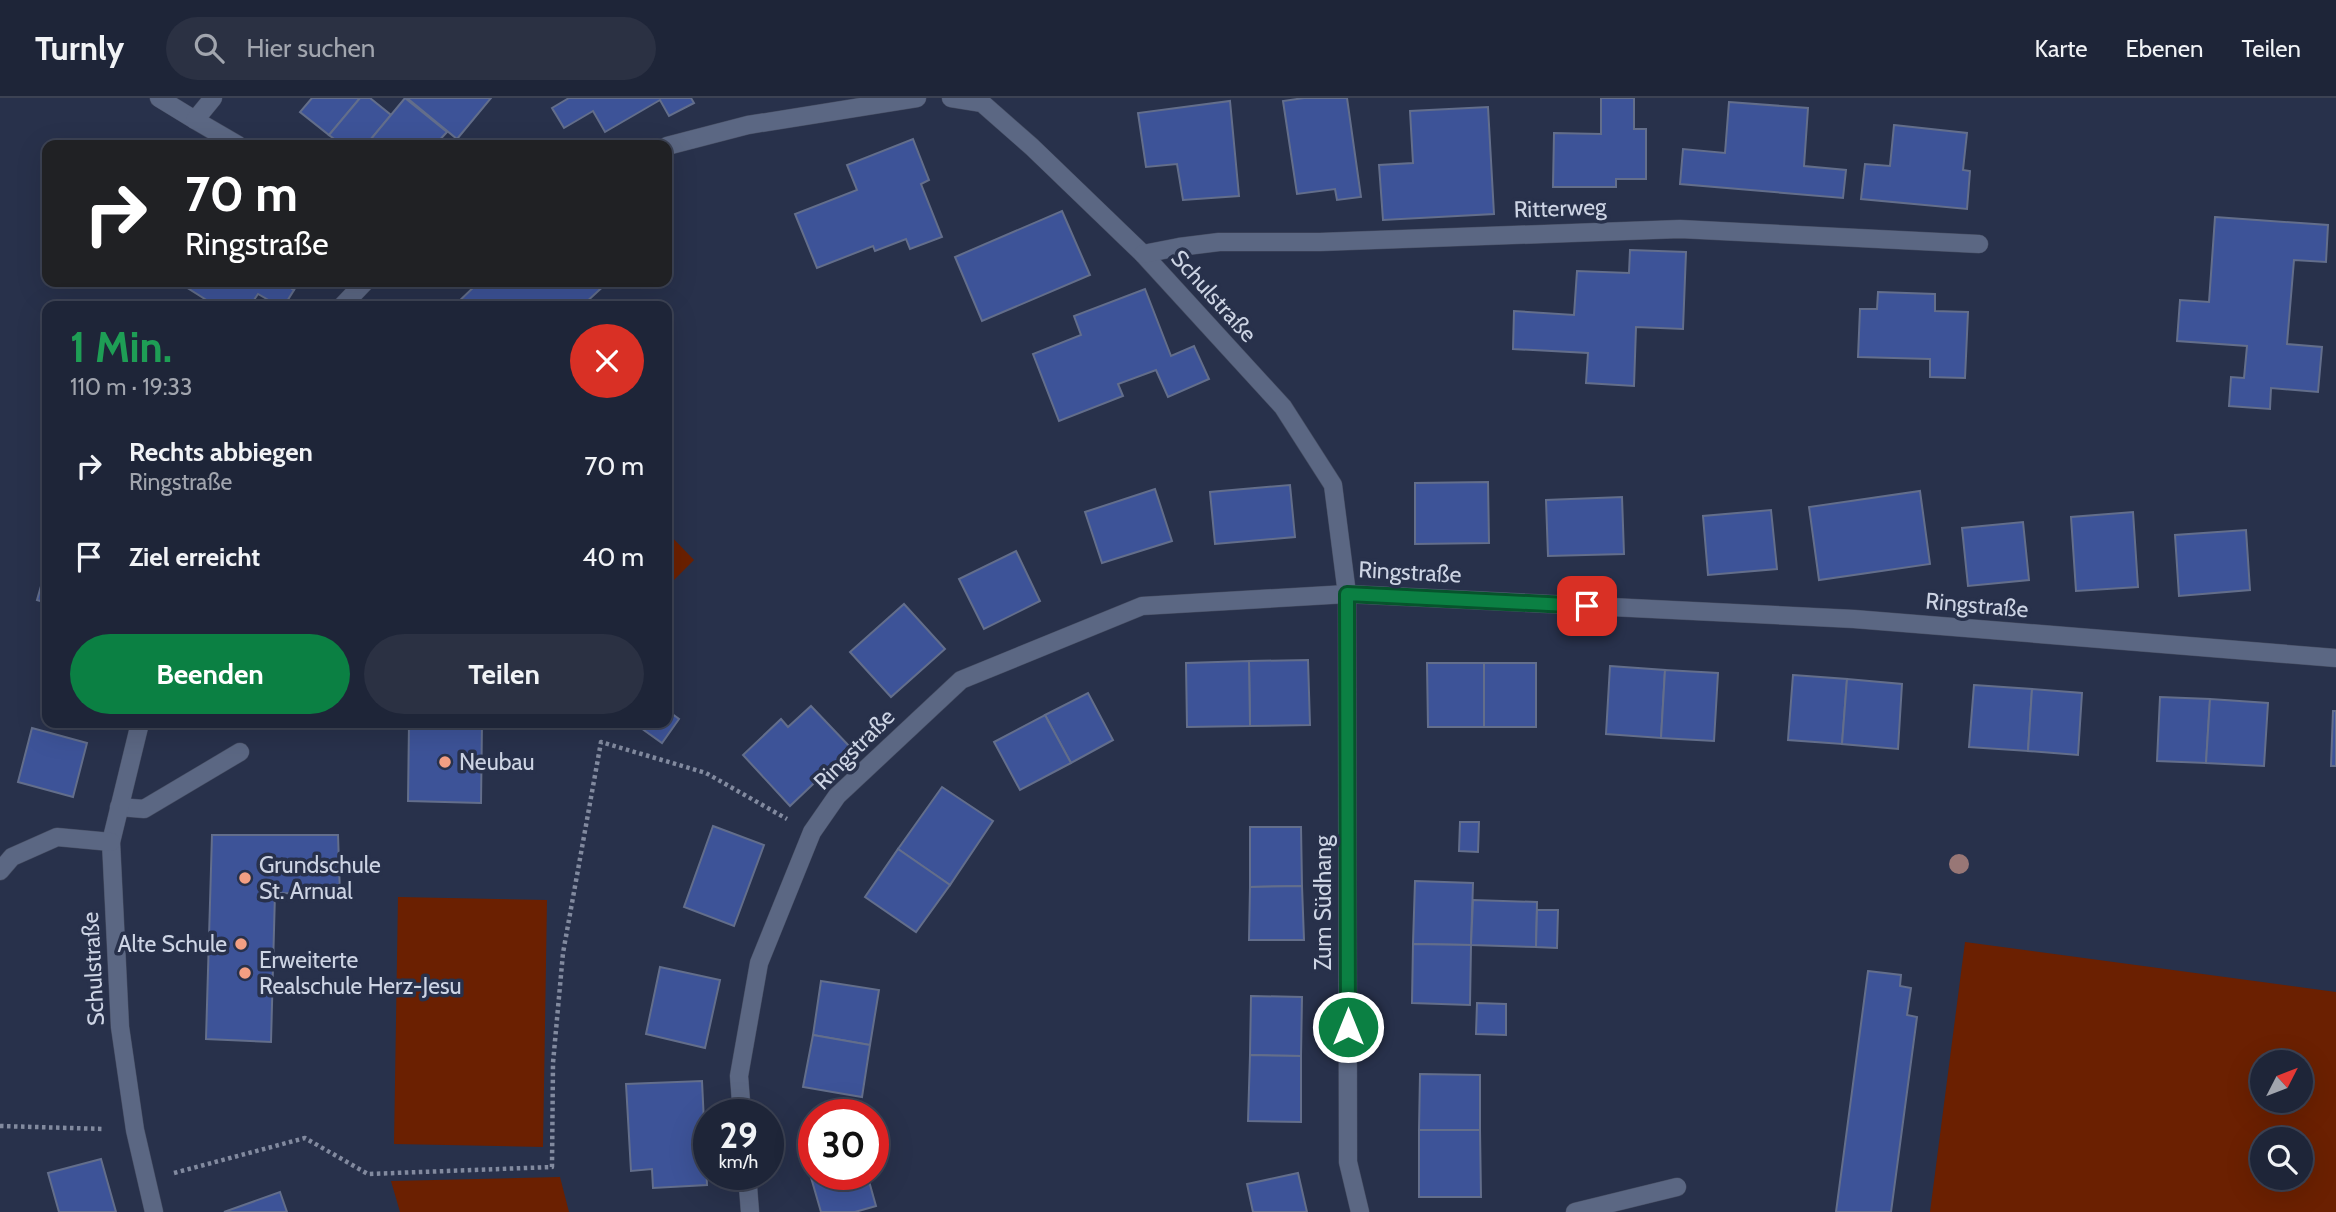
<!DOCTYPE html>
<html lang="de">
<meta charset="utf-8">
<style>
:root{--surface:#1e2538;--page:#2b3143;--text:#f1f3f6;--muted:#a1a5ae;--line:#3c4253;--accent:#0b8043}
body{margin:0;font-family:Cabin,sans-serif;background:var(--page);color:var(--text);height:100vh;display:flex;flex-direction:column;font-size:26px;white-space:nowrap}
*{box-sizing:border-box;margin:0}
p{font-size:23px;color:var(--muted)}
.icon{flex:none;width:38px;height:38px;fill:none;stroke:currentColor;stroke-width:2;stroke-linecap:round;stroke-linejoin:round}
.map{position:relative;flex:1;overflow:hidden}
.sheet{position:absolute;left:42px;top:203px;width:630px;height:427px;display:flex;flex-direction:column;background:var(--surface);border-radius:14px;box-shadow:0 7px 28px #0002,0 0 0 2px var(--line)}
.sheet>*{flex:none}
.guide{position:absolute;left:42px;top:42px;width:630px;height:147px;border-radius:14px;box-shadow:0 7px 28px #0002,0 0 0 2px var(--line);background:#202124;color:#fff;overflow:hidden}
.needle{width:46px;rotate:48deg}
.controls{position:absolute;left:2250px;top:952px;display:grid;gap:14px}
.controls a{display:grid;place-items:center;width:63px;height:63px;border-radius:50%;background:var(--surface);box-shadow:0 7px 28px #0002,0 0 0 2px var(--line);font-size:35px}
.speed{position:absolute;left:693px;top:1001px;display:flex;gap:14px;font-size:35px;font-weight:700;text-align:center}
.speed>*{display:grid;place-content:center;width:91px;height:91px;border-radius:50%;background:var(--surface);box-shadow:0 7px 28px #0002,0 0 0 2px var(--line);line-height:1}
.speed small{font-size:18px;font-weight:400}
.speed .limit{border:10px solid #d22;background:#fff;color:#111}
.pin{position:absolute;display:grid;place-items:center;width:60px;height:60px;color:#fff;margin:-30px;border-radius:14px;box-shadow:0 4px 10px #0006}
.me{position:absolute;width:77px;margin:-38px;rotate:0deg;stroke-linejoin:round;filter:drop-shadow(0 0 5px #0008)}
.turn{display:flex;align-items:center;gap:24px;height:147px;padding:0 28px;font-size:32px}
.turn .icon{width:91px;height:91px;stroke-width:2.5}
.turn b{display:block;font-size:49px;line-height:60px}
.round{display:grid;place-items:center;flex:none;width:74px;height:74px;border-radius:37px;background:var(--page)}
.overview{display:flex;align-items:center;justify-content:space-between;height:119px;padding:0 28px}
h1{font-size:42px;font-weight:800;line-height:52px;color:#1e9e55}
.action{display:flex;gap:14px;margin-top:auto;padding:14px 28px}
.action a{flex:1;height:80px;border-radius:42px;background:var(--accent);color:#fff;font-size:28px;font-weight:800;line-height:80px;text-align:center}
.action a+a{background:var(--page);color:var(--text)}
ul{padding:0;list-style:none}
li{display:flex;align-items:center;gap:21px;height:91px;padding:0 28px}
li div{flex:1}
li b{display:block;font-size:26px}
li em{font-style:normal}
header{display:flex;align-items:center;gap:42px;box-sizing:border-box;height:98px;padding:0 35px;background:var(--surface);border-bottom:2px solid var(--line)}
header strong{font-size:33px}
nav{display:flex;gap:38px;margin-inline-start:auto;font-size:24px}
.search{width:490px;height:63px;background:var(--page);display:flex;align-items:center;gap:18px;box-sizing:border-box;padding:0 24px;border-radius:38px;color:var(--muted);font-size:26px}
.map>svg:first-child{display:block}
.green{fill:#6b2001;fill-rule:evenodd}
.building{fill:#3d5398;stroke:#636e8b;stroke-width:2}
.lines{fill:none;stroke-linecap:round;stroke-linejoin:round}
.lane-casing{stroke:#464d62;stroke-width:19}
.street-casing{stroke:#464d62;stroke-width:19}
.path{stroke:#828a9f;stroke-width:4.5;stroke-dasharray:3.5 3.5;stroke-linecap:butt}
.lane{stroke:#5b6783;stroke-width:18}
.street{stroke:#5b6783;stroke-width:18}
.tree{fill:#987776}
.route-casing{stroke:#07532c;stroke-width:18}
.route{stroke:#0b8043;stroke-width:12}
.poi-dot{fill:#f39f83;stroke:#28314b;stroke-width:2.5}
.labels{text-anchor:middle;stroke-width:7;stroke-linejoin:round;paint-order:stroke}
.street-label{font-size:23px;fill:#cdd4e4;stroke:#28314b}
.poi-label{font-size:23px;fill:#cdd4e4;stroke:#28314b;text-anchor:start}
</style>
<header>
<strong>Turnly</strong>
<div class="search"><svg class="icon" aria-label="search" viewBox="0 0 24 24"><circle cx="10" cy="10" r="6"/><path d="M15 15l6 6"/></svg>Hier suchen</div>
<nav><a>Karte</a><a>Ebenen</a><a>Teilen</a></nav>
</header>
<div class="map">
<svg width="2336" height="1114" viewBox="0 0 2336 1114">
<rect width="100%" height="100%" fill="#28314b"/>
<g class="green">
<path d="M 667,434 L 694,462 L 667,489 Z"/>
<path d="M 398,799 L 547,802 L 543,1049 L 394,1046 Z"/>
<path d="M 1965,844 L 2336,894 L 2336,1114 L 1930,1114 ZM 2263,964 L 2301,964 L 2301,1003 L 2263,1003 ZM 2263,1041 L 2301,1041 L 2301,1080 L 2263,1080 Z"/>
<path d="M 560,1079 L 569,1114 L 400,1114 L 391,1083 Z"/>
</g>
<g class="building">
<path d="M 312,0 L 360,0 L 329,37 L 300,14 Z"/>
<path d="M 360,0 L 370,0 L 391,17 L 366,47 L 342,47 L 329,37 Z"/>
<path d="M 405,0 L 447,34 L 435,47 L 366,47 Z"/>
<path d="M 407,0 L 491,0 L 457,41 Z"/>
<path d="M 569,0 L 691,0 L 694,5 L 669,18 L 660,2 L 605,34 L 593,13 L 564,30 L 552,10 Z"/>
<path d="M 1304,0 L 1347,0 L 1361,99 L 1337,102 L 1335,91 L 1297,96 L 1283,3 Z"/>
<path d="M 1601,0 L 1634,0 L 1634,31 L 1646,31 L 1646,81 L 1616,81 L 1616,89 L 1553,89 L 1554,35 L 1601,36 Z"/>
<path d="M 1230,3 L 1239,98 L 1183,102 L 1177,66 L 1146,69 L 1138,15 Z"/>
<path d="M 1729,4 L 1808,10 L 1804,68 L 1846,72 L 1843,100 L 1680,86 L 1683,51 L 1725,55 Z"/>
<path d="M 1488,9 L 1494,116 L 1383,122 L 1379,67 L 1413,65 L 1410,13 Z"/>
<path d="M 1894,27 L 1967,35 L 1963,72 L 1970,73 L 1967,111 L 1861,101 L 1865,66 L 1890,68 Z"/>
<path d="M 913,41 L 929,82 L 921,86 L 942,139 L 910,151 L 906,141 L 875,153 L 873,148 L 817,170 L 795,116 L 857,92 L 847,67 Z"/>
<path d="M 1062,113 L 1090,177 L 982,223 L 955,159 Z"/>
<path d="M 2215,119 L 2328,127 L 2326,164 L 2294,162 L 2287,246 L 2322,249 L 2318,294 L 2271,290 L 2270,311 L 2229,308 L 2231,279 L 2244,280 L 2247,248 L 2177,243 L 2180,202 L 2209,204 Z"/>
<path d="M 1630,152 L 1686,154 L 1683,231 L 1636,229 L 1634,288 L 1586,285 L 1588,255 L 1513,251 L 1514,213 L 1574,217 L 1577,173 L 1629,175 Z"/>
<path d="M 178,184 L 280,184 L 294,192 L 284,208 L 279,208 L 258,196 L 250,208 L 216,208 Z"/>
<path d="M 280,184 L 299,184 L 294,192 Z"/>
<path d="M 479,184 L 487,184 L 493,190 L 500,184 L 608,184 L 582,208 L 454,208 Z"/>
<path d="M 1145,191 L 1171,258 L 1194,248 L 1209,281 L 1168,299 L 1156,272 L 1118,286 L 1123,298 L 1059,323 L 1033,256 L 1081,237 L 1074,218 Z"/>
<path d="M 1878,194 L 1935,196 L 1935,213 L 1968,214 L 1965,280 L 1930,279 L 1930,261 L 1858,259 L 1860,211 L 1877,211 Z"/>
<path d="M 1488,384 L 1489,445 L 1415,446 L 1415,385 Z"/>
<path d="M 1290,387 L 1295,439 L 1215,446 L 1210,394 Z"/>
<path d="M 1155,391 L 1172,443 L 1102,465 L 1085,414 Z"/>
<path d="M 1920,393 L 1930,466 L 1819,482 L 1809,409 Z"/>
<path d="M 1622,399 L 1624,456 L 1548,458 L 1546,402 Z"/>
<path d="M 1771,412 L 1777,471 L 1708,477 L 1703,418 Z"/>
<path d="M 2133,414 L 2138,489 L 2076,493 L 2071,419 Z"/>
<path d="M 2023,424 L 2029,482 L 1968,488 L 1962,430 Z"/>
<path d="M 2246,432 L 2250,492 L 2179,498 L 2175,437 Z"/>
<path d="M 1016,453 L 1040,503 L 984,531 L 959,481 Z"/>
<path d="M 47,467 L 47,505 L 37,502 Z"/>
<path d="M 904,506 L 945,551 L 891,599 L 850,554 Z"/>
<path d="M 1308,562 L 1310,627 L 1250,628 L 1249,563 Z"/>
<path d="M 1249,563 L 1250,628 L 1187,629 L 1186,565 Z"/>
<path d="M 1427,565 L 1484,565 L 1484,629 L 1428,629 Z"/>
<rect x="1484" y="565" width="52" height="64"/>
<path d="M 1610,568 L 1665,572 L 1661,640 L 1606,636 Z"/>
<path d="M 1665,572 L 1718,575 L 1714,643 L 1661,640 Z"/>
<path d="M 1793,577 L 1847,581 L 1842,646 L 1788,642 Z"/>
<path d="M 1847,581 L 1902,586 L 1898,651 L 1842,646 Z"/>
<path d="M 1974,587 L 2032,591 L 2028,653 L 1969,649 Z"/>
<path d="M 2032,591 L 2082,595 L 2078,657 L 2028,653 Z"/>
<path d="M 1088,595 L 1113,642 L 1071,665 L 1045,617 Z"/>
<path d="M 2160,599 L 2210,601 L 2206,665 L 2157,663 Z"/>
<path d="M 2210,601 L 2268,605 L 2264,668 L 2206,665 Z"/>
<path d="M 811,608 L 851,650 L 790,708 L 743,657 L 781,621 L 788,629 Z"/>
<path d="M 667,612 L 679,621 L 662,645 L 634,625 L 667,625 Z"/>
<path d="M 2333,613 L 2336,613 L 2336,668 L 2331,668 Z"/>
<path d="M 1045,617 L 1071,665 L 1020,692 L 994,644 Z"/>
<path d="M 409,625 L 482,625 L 481,705 L 408,703 Z"/>
<path d="M 32,630 L 87,645 L 73,699 L 18,684 Z"/>
<path d="M 942,689 L 993,723 L 950,787 L 898,751 Z"/>
<path d="M 1460,724 L 1479,724 L 1478,754 L 1459,753 Z"/>
<path d="M 713,728 L 764,747 L 734,828 L 684,809 Z"/>
<path d="M 1250,729 L 1301,729 L 1302,788 L 1250,789 Z"/>
<path d="M 212,737 L 338,737 L 340,796 L 275,795 L 271,944 L 206,941 Z"/>
<path d="M 898,751 L 950,787 L 916,834 L 865,799 Z"/>
<path d="M 1415,783 L 1473,785 L 1471,847 L 1413,846 Z"/>
<path d="M 1302,788 L 1304,842 L 1249,842 L 1250,789 Z"/>
<path d="M 1473,802 L 1537,804 L 1536,849 L 1471,847 Z"/>
<path d="M 1537,812 L 1558,812 L 1557,850 L 1536,849 Z"/>
<path d="M 1413,846 L 1471,847 L 1470,907 L 1412,905 Z"/>
<path d="M 660,869 L 720,882 L 705,950 L 646,936 Z"/>
<path d="M 1868,873 L 1901,877 L 1900,888 L 1911,890 L 1907,917 L 1917,919 L 1891,1114 L 1836,1114 Z"/>
<path d="M 821,883 L 879,892 L 870,947 L 813,937 Z"/>
<path d="M 1251,898 L 1302,899 L 1301,958 L 1250,957 Z"/>
<path d="M 1477,905 L 1506,906 L 1506,937 L 1476,936 Z"/>
<path d="M 813,937 L 870,947 L 862,999 L 803,989 Z"/>
<path d="M 1250,957 L 1301,958 L 1301,1024 L 1248,1023 Z"/>
<path d="M 1420,976 L 1480,977 L 1480,1032 L 1419,1032 Z"/>
<path d="M 702,983 L 707,1087 L 653,1090 L 652,1071 L 631,1073 L 626,986 Z"/>
<path d="M 1419,1032 L 1480,1032 L 1481,1099 L 1419,1099 Z"/>
<path d="M 101,1061 L 116,1114 L 59,1114 L 48,1075 Z"/>
<path d="M 814,1075 L 867,1076 L 876,1108 L 855,1114 L 821,1114 L 810,1076 Z"/>
<path d="M 1298,1075 L 1307,1114 L 1253,1114 L 1247,1086 Z"/>
<path d="M 280,1094 L 287,1114 L 224,1114 Z"/>
</g>
<g class="lines">
<g class="lane-casing">
<g id="lane">
<path d="M 119,709 L 144,711 L 240,654"/>
<path d="M 1575,1114 L 1677,1089"/>
</g>
</g>
<g class="street-casing">
<g id="street">
<path d="M 159,0 L 195,22"/>
<path d="M 213,0 L 195,22 L 238,47"/>
<path d="M 951,0 L 982,5 L 1032,49 L 1143,156 L 1283,309 L 1333,387 L 1347,496 L 1348,1064 L 1360,1114"/>
<path d="M 667,48 L 748,27 L 917,0"/>
<path d="M 1143,156 L 1179,149 L 1219,144 L 1320,144 L 1680,131 L 1979,146"/>
<path d="M 342,208 L 365,184"/>
<path d="M 140,625 L 111,744 L 120,929 L 135,1032 L 154,1114"/>
<path d="M 0,773 L 12,759 L 57,739 L 111,744"/>
<path d="M 742,1017 L 739,978 L 759,865 L 812,734 L 837,698 L 961,582 L 1142,508 L 1347,496 L 1854,521 L 2336,560"/>
<path d="M 747,1076 L 750,1114"/>
</g>
</g>
<g class="path">
<path d="M 0,1028 L 104,1031"/>
<path d="M 174,1075 L 305,1040 L 368,1076 L 552,1069 L 553,965 L 563,855 L 601,644 L 706,675 L 787,721"/>
</g>
<use href="#lane" class="lane"/>
<use href="#street" class="street"/>
</g>
<circle class="tree" cx="1959" cy="766" r="10"/>
<g class="lines">
<g class="route-casing">
<path id="route" d="M 1348,929 L 1347,496 L 1587,508"/>
</g>
<use href="#route" class="route"/>
</g>
<g class="poi-dot">
<circle cx="445" cy="664" r="7"/>
<circle cx="245" cy="780" r="7"/>
<circle cx="241" cy="846" r="7"/>
<circle cx="245" cy="875" r="7"/>
</g>
<g class="labels">
<g class="street-label">
<text transform="translate(1560 110) rotate(-2)" y="8">Ritterweg</text>
<text transform="translate(1214 198) rotate(48)" y="8">Schulstraße</text>
<text transform="translate(1410 474) rotate(3)" y="8">Ringstraße</text>
<text transform="translate(1977 507) rotate(5)" y="8">Ringstraße</text>
<text transform="translate(854 651) rotate(-45)" y="8">Ringstraße</text>
<text transform="translate(1323 805) rotate(-90)" y="8">Zum Südhang</text>
<text transform="translate(93 871) rotate(-93)" y="8">Schulstraße</text>
</g>
<g class="poi-label">
<text x="459" y="672">Neubau</text>
<text x="259" y="775">Grundschule<tspan x="259" dy="26">St. Arnual</tspan></text>
<text x="227" y="854" text-anchor="end">Alte Schule</text>
<text x="259" y="870">Erweiterte<tspan x="259" dy="26">Realschule Herz-Jesu</tspan></text>
</g>
</g>
</svg>
<div class="controls">
<a><svg class="needle" viewBox="-14 -14 28 28"><path d="M0-13l5 13h-10z" fill="#e53935"/><path d="M0 13l5-13h-10z" fill="#a1a5ae"/></svg></a>
<a><svg class="icon" aria-label="search" viewBox="0 0 24 24"><circle cx="10" cy="10" r="6"/><path d="M15 15l6 6"/></svg></a>
</div>
<div class="speed"><div>29<small>km/h</small></div><div class="limit">30</div></div>
<div class="pin" style="left:1587px;top:508px;background:#d93025"><svg class="icon" aria-label="arrive" viewBox="0 0 24 24"><path d="M6 21V4h12l-3 4 3 4H6"/></svg></div>
<svg class="me" style="left:1348px;top:929px" viewBox="-20 -20 40 40"><circle r="17" fill="#0b8043" stroke="#fff" stroke-width="3"/><path d="M0-11L8 9 0 5-8 9z" fill="#fff"/></svg>
<div class="guide">
<div class="turn"><svg class="icon" aria-label="right" viewBox="0 0 24 24"><path d="M7 20v-9h11M14 6l5 5-5 5"/></svg><div><b>70 m</b>Ringstraße</div></div>
</div>
<section class="sheet">
<div class="overview"><div><h1>1 Min.</h1><p>110 m · 19:33</p></div><a class="round" style="background:#d93025;color:#fff"><svg class="icon" aria-label="close" viewBox="0 0 24 24"><path d="M6 6l12 12M18 6L6 18"/></svg></a></div>
<ul>
<li><svg class="icon" aria-label="right" viewBox="0 0 24 24"><path d="M7 20v-9h11M14 6l5 5-5 5"/></svg><div><b>Rechts abbiegen</b><p>Ringstraße</p></div><em>70 m</em></li>
<li><svg class="icon" aria-label="arrive" viewBox="0 0 24 24"><path d="M6 21V4h12l-3 4 3 4H6"/></svg><div><b>Ziel erreicht</b></div><em>40 m</em></li>
</ul>
<div class="action"><a>Beenden</a><a>Teilen</a></div>
</section>
</div>
